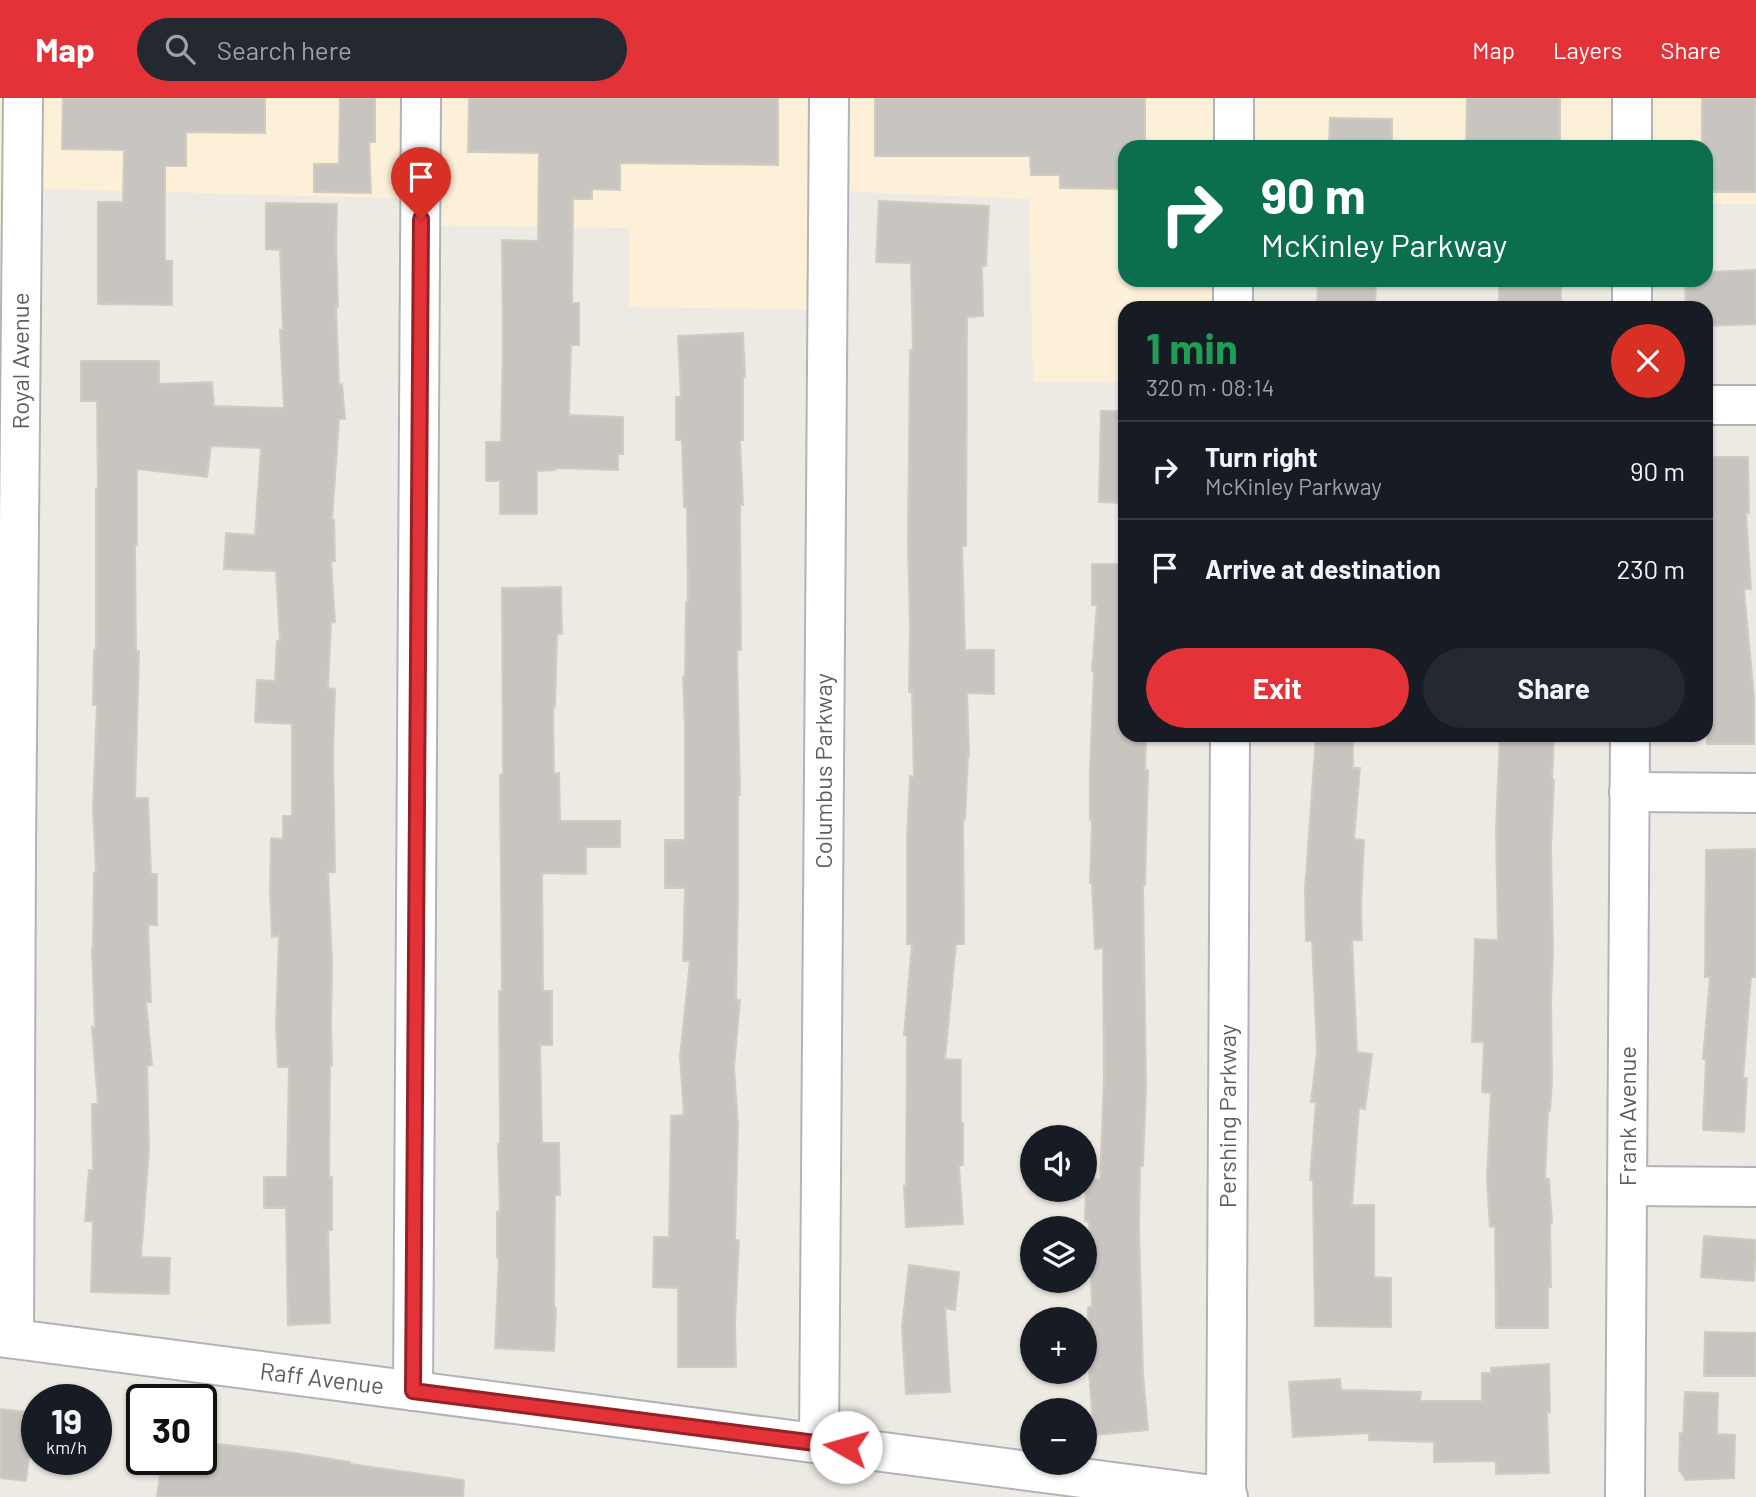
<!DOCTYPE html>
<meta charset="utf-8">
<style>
:root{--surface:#171b24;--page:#242831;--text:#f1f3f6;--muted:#9ea1a6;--line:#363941;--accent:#e33339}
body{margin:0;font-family:Barlow,sans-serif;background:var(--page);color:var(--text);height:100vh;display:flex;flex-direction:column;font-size:26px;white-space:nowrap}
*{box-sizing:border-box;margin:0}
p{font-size:23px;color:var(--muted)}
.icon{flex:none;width:38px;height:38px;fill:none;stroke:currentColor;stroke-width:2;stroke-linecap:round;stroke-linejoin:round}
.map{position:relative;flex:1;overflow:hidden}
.panel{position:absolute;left:1118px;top:203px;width:595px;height:441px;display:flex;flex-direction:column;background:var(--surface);border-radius:21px;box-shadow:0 2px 5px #0004}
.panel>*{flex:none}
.banner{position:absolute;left:1118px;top:42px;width:595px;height:147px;border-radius:21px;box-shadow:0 2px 5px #0004;background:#0b6e4f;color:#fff;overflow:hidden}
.tools{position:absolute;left:1020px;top:1027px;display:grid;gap:14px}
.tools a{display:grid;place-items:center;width:77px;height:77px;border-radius:50%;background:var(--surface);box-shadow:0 2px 5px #0004;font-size:35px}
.speed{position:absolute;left:21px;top:1286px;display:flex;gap:14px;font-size:35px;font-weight:700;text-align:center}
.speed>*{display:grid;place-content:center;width:91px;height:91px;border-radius:50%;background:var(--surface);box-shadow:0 2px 5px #0004;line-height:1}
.speed small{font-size:18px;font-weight:400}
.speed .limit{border:4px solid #111;border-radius:10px;background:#fff;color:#111}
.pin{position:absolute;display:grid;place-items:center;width:60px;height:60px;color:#fff;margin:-72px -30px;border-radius:50% 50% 50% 0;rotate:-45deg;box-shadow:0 0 7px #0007}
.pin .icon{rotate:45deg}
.me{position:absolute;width:77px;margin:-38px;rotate:277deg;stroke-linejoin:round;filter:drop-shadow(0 0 5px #0008)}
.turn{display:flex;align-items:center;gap:24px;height:147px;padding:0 28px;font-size:32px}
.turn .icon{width:91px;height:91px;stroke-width:2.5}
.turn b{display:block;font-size:49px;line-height:60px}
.round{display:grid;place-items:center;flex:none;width:74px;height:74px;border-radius:37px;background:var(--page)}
.head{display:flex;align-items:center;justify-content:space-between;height:119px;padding:0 28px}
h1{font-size:42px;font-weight:700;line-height:52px;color:#1e9e55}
.action{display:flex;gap:14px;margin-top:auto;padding:14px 28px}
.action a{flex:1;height:80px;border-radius:42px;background:var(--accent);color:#fff;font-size:28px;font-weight:700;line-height:80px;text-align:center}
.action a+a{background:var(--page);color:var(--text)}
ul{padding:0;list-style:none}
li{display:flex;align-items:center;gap:21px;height:98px;padding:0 28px;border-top:2px solid var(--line)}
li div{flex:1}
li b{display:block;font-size:26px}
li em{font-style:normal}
header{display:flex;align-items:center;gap:42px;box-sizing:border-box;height:98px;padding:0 35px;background:var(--accent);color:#fff}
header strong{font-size:33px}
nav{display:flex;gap:38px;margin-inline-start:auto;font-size:24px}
.search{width:490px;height:63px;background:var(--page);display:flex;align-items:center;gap:18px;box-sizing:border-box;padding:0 24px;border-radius:38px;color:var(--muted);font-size:26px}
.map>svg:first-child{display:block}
.commercial{fill:#fcf0d8}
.building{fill:#c8c5c0;stroke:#d2cbc1;stroke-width:2}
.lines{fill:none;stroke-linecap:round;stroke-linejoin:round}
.street-casing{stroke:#b0b4b8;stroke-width:42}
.street{stroke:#fff;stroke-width:38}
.route-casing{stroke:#942125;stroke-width:18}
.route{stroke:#e33339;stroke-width:12}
.labels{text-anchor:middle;stroke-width:5;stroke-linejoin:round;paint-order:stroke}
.street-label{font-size:24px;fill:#5b5f63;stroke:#fff}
</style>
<header>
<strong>Map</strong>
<div class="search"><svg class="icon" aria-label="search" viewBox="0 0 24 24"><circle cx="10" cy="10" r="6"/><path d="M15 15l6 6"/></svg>Search here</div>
<nav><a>Map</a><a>Layers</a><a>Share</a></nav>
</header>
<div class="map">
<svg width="1756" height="1399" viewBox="0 0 1756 1399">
<rect width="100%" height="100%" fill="#edeae3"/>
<path class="commercial" d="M 0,0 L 1756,0 L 1756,106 L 1706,106 L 1706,49 L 1125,49 L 1125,182 L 1233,182 L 1233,210 L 1125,210 L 1125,284 L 1033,284 L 1029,101 L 828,93 L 827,212 L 629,209 L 629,130 L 418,127 L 417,101 L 19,90 L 20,358 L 0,357 Z"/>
<g class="building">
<path d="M 63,0 L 265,0 L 265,35 L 186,34 L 186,68 L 165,68 L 165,163 L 172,163 L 172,207 L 98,206 L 98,104 L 123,104 L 124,52 L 62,51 Z"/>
<path d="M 340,0 L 375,0 L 375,44 L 369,44 L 371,95 L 314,94 L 314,66 L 339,66 Z"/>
<path d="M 469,0 L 778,0 L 778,67 L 620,65 L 620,92 L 592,91 L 592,101 L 573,101 L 572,205 L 579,205 L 579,247 L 571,247 L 569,317 L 623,319 L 623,356 L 618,356 L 618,372 L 555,370 L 555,372 L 537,373 L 537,416 L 500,416 L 500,383 L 486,383 L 486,344 L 501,344 L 503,247 L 502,142 L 538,143 L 539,55 L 468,54 Z"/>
<path d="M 875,0 L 1145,0 L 1145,49 L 1125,49 L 1125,91 L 1060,90 L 1060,77 L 1031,77 L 1030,58 L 875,58 Z"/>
<path d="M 1467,0 L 1560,0 L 1560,49 L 1466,49 Z"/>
<path d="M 1702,0 L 1756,0 L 1756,94 L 1706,94 L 1706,49 L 1702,49 Z"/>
<path d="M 1330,20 L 1392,21 L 1392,49 L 1329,49 Z"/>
<path d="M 879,103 L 989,108 L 986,168 L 982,168 L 983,218 L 967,219 L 966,448 L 962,448 L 965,552 L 994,552 L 994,596 L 967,595 L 969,658 L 968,658 L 965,721 L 963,721 L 964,846 L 956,846 L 945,961 L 961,962 L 961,1025 L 963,1025 L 963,1067 L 959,1068 L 963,1126 L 906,1129 L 904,1088 L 906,1088 L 907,938 L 904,937 L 912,846 L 907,846 L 907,741 L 910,678 L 914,679 L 912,594 L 909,594 L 910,526 L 908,447 L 910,252 L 913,252 L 911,165 L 876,164 Z"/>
<path d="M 266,105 L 337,106 L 336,145 L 338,209 L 336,209 L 339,287 L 342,286 L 345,321 L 339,321 L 332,422 L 334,422 L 335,463 L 331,463 L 335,524 L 331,525 L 328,590 L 335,591 L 333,654 L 335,774 L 328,774 L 332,864 L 331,925 L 332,967 L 330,967 L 329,1079 L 332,1079 L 332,1132 L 328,1132 L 330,1225 L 288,1227 L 286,1110 L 264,1110 L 264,1079 L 287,1079 L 289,969 L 278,969 L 276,928 L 279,838 L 272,839 L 270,796 L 271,740 L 283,741 L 283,718 L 292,718 L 292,626 L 255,624 L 257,582 L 275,583 L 277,543 L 280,543 L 276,473 L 224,471 L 226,435 L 255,437 L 261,350 L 211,348 L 207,379 L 137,371 L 137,447 L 135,447 L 136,553 L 139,553 L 135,700 L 148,700 L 151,776 L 157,776 L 157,827 L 148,827 L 151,904 L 146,904 L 152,967 L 147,968 L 149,1051 L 141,1159 L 170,1160 L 169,1196 L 91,1194 L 93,1123 L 85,1123 L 89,1072 L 93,1072 L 92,1006 L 98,1006 L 92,929 L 95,929 L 92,850 L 93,850 L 94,775 L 96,775 L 93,710 L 97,607 L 93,607 L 94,552 L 96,552 L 96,391 L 98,391 L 97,303 L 81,303 L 81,263 L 159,263 L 159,286 L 212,284 L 214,308 L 284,310 L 280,232 L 283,232 L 280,152 L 266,151 Z"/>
<path d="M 1756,172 L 1756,226 L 1706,228 L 1706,210 L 1686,210 L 1685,182 L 1706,182 L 1706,174 Z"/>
<path d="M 1318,182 L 1376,182 L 1375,210 L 1317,210 Z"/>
<rect x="1499" y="182" width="62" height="28"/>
<path d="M 743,235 L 745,279 L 743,279 L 743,342 L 740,342 L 743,407 L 740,407 L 741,552 L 737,552 L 740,697 L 738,697 L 738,800 L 736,902 L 740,902 L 734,970 L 738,1027 L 735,1142 L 739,1142 L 735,1225 L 736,1269 L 678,1269 L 678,1190 L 653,1189 L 654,1139 L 669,1139 L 671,1018 L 684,1017 L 680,958 L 690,863 L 683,863 L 685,790 L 665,790 L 665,742 L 685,742 L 685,629 L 683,579 L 685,579 L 686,504 L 688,504 L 687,409 L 684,409 L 682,342 L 676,342 L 676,299 L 681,299 L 678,238 Z"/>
<path d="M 1101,313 L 1125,313 L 1125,405 L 1099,404 Z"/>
<path d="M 1708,359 L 1748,359 L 1749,415 L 1746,415 L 1751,491 L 1744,491 L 1754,600 L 1754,646 L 1707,646 L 1707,589 L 1712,589 L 1706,521 L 1706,517 L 1712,516 L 1706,439 L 1709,438 Z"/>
<path d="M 1092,466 L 1125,466 L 1125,637 L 1146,637 L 1145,672 L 1148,672 L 1145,787 L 1143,787 L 1146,989 L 1143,1068 L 1140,1068 L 1139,1131 L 1143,1277 L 1148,1332 L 1094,1337 L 1089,1274 L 1088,1209 L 1092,1209 L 1089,1124 L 1085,1123 L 1086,1081 L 1100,1082 L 1104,983 L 1103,850 L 1095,851 L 1092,785 L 1090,785 L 1092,722 L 1090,722 L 1090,672 L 1094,573 L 1092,573 L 1097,507 L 1092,507 Z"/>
<path d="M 561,489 L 562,536 L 557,536 L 555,609 L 553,609 L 554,676 L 559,675 L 560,723 L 620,723 L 620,749 L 586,749 L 586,776 L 542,775 L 543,893 L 552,893 L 552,947 L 540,947 L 542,1045 L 559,1045 L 560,1097 L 555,1097 L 554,1210 L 556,1210 L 554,1253 L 495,1250 L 499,1159 L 497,1159 L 497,1114 L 500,1115 L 498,1046 L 500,1046 L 499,893 L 502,893 L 500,677 L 503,676 L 502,490 Z"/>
<path d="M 1316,637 L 1353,637 L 1353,670 L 1360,670 L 1354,741 L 1364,742 L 1361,808 L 1362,842 L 1352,842 L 1357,954 L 1372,956 L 1365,1011 L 1359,1010 L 1352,1107 L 1374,1107 L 1374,1179 L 1391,1180 L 1391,1229 L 1315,1228 L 1313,1082 L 1310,1082 L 1316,1004 L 1311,1004 L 1317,953 L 1312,843 L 1306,843 L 1305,792 Z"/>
<path d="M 1500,637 L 1554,637 L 1552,682 L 1554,682 L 1551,749 L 1553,852 L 1551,902 L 1552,982 L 1550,1013 L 1548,1013 L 1545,1081 L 1549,1081 L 1552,1125 L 1550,1125 L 1551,1189 L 1548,1189 L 1548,1230 L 1496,1230 L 1495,1128 L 1490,1129 L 1487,1081 L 1491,995 L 1482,994 L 1484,944 L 1472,944 L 1475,841 L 1498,842 L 1496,730 Z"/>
<path d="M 1756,751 L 1756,879 L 1751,879 L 1743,980 L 1747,980 L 1744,1034 L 1703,1032 L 1706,961 L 1703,961 L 1710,879 L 1705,879 L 1706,752 Z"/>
<path d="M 1704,1138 L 1756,1142 L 1754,1183 L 1701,1179 Z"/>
<path d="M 909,1167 L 959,1174 L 955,1212 L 945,1210 L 950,1294 L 906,1296 L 902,1228 Z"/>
<path d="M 1705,1234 L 1756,1235 L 1756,1278 L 1704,1278 Z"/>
<path d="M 1549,1266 L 1550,1314 L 1547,1314 L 1549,1375 L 1496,1376 L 1496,1363 L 1434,1364 L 1434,1344 L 1369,1342 L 1369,1335 L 1293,1339 L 1289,1284 L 1340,1281 L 1341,1292 L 1421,1294 L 1420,1303 L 1482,1303 L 1482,1275 L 1491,1275 L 1491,1270 Z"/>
<path d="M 1685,1294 L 1718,1295 L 1717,1336 L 1735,1337 L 1734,1380 L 1686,1382 L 1679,1372 L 1680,1335 L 1683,1336 Z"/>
<path d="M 0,1311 L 34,1315 L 26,1383 L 0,1380 Z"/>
<path d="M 201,1344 L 295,1355 L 350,1364 L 350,1366 L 464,1382 L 463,1399 L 157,1399 L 162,1362 L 201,1362 Z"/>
</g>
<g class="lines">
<g class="street-casing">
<g id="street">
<path d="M 1234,49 L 1234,0"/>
<path d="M 1632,49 L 1632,0"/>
<path d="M 1233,210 L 1233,182"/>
<path d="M 1632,210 L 1632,182"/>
<path d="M 1706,307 L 1756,307"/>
<path d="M 1629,694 L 1756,695"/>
<path d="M 1627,1088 L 1756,1089"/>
<path d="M 0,1239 L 1228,1399"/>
<path d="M 14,1240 L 16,749 L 23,0"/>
<path d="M 413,1293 L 421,0"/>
<path d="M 819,1346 L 829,0"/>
<path d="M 1226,1399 L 1230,637"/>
<path d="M 1625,1399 L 1630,637"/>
</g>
</g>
<use href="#street" class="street"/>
</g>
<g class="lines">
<g class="route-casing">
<path id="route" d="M 421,121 L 413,1293 L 846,1349"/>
</g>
<use href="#route" class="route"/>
</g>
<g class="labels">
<g class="street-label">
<text transform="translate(21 263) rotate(-90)" y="8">Royal Avenue</text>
<text transform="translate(824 673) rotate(-90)" y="8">Columbus Parkway</text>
<text transform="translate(1228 1018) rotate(-90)" y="8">Pershing Parkway</text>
<text transform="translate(1628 1018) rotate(-90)" y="8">Frank Avenue</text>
<text transform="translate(322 1281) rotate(7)" y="8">Raff Avenue</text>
</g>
</g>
</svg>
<div class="tools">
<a><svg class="icon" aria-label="sound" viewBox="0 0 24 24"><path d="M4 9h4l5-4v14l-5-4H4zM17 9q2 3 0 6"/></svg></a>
<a><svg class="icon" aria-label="layers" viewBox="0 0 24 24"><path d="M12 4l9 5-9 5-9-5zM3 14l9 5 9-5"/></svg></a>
<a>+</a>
<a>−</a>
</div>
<div class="speed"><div>19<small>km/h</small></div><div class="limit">30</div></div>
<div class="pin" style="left:421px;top:121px;background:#d93025"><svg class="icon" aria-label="arrive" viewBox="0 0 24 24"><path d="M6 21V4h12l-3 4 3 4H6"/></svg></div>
<svg class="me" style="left:846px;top:1349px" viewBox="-20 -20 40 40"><circle r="19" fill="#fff"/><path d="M0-13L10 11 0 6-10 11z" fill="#e33339"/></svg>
<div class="banner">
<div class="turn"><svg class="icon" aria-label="right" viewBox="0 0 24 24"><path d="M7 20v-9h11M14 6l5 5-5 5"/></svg><div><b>90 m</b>McKinley Parkway</div></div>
</div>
<section class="panel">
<div class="head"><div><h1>1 min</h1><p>320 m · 08:14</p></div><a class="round" style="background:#d93025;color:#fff"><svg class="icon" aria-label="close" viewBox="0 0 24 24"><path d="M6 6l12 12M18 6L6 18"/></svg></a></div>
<ul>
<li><svg class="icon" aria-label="right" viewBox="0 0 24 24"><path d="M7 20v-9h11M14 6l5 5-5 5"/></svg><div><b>Turn right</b><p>McKinley Parkway</p></div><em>90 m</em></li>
<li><svg class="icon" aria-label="arrive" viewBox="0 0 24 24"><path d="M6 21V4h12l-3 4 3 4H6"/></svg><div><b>Arrive at destination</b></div><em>230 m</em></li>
</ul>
<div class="action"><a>Exit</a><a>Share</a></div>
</section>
</div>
